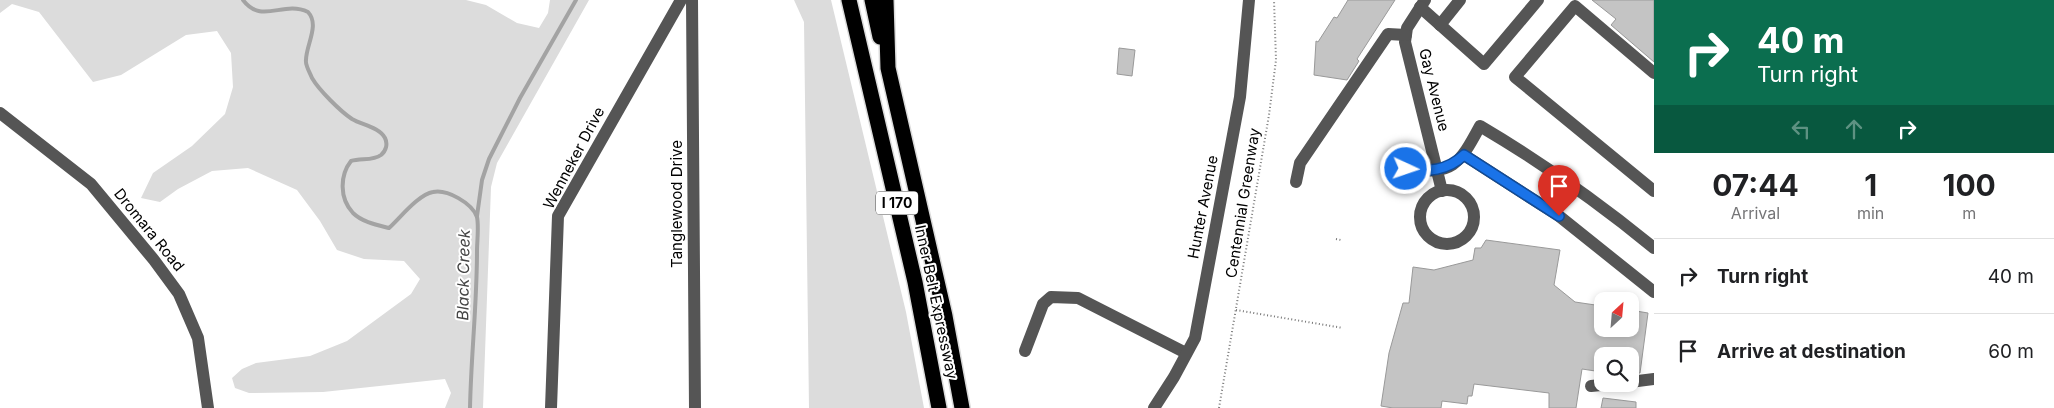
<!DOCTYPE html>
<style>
:root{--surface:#fff;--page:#f2f2f2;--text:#202124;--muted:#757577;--line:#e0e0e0}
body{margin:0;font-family:Inter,sans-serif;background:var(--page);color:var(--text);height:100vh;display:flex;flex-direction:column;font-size:19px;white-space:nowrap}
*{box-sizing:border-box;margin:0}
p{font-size:16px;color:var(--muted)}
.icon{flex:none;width:28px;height:28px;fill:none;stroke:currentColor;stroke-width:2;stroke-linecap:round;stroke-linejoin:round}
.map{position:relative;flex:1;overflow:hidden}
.drawer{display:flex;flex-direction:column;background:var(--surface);width:400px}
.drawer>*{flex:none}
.top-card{background:#0b6e4f;color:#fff;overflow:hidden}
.needle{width:32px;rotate:26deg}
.buttons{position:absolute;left:1594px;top:292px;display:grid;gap:10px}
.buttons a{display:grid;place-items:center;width:45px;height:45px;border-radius:10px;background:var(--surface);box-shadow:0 2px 8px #0003;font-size:25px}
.pin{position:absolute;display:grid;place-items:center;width:42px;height:42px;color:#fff;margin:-51px -21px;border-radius:50% 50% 50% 0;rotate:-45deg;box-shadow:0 0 5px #0007}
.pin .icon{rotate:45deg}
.me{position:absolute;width:55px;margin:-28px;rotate:93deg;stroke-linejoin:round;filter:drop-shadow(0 0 4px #0008)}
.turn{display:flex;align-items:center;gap:18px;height:105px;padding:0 20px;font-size:22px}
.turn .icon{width:65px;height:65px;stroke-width:2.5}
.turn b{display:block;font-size:35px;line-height:42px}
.lanes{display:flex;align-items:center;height:48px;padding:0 20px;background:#0003;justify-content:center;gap:25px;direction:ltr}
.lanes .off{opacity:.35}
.eta{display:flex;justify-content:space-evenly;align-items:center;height:85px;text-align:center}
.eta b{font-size:30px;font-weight:700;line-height:35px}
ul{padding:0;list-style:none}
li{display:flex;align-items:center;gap:15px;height:75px;padding:0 20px;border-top:1px solid var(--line)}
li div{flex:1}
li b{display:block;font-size:19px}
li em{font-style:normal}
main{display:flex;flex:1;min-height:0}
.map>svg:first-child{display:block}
.green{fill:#dcdcdc}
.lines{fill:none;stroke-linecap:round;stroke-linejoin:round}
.stream{stroke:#a3a3a3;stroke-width:4}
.building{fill:#c4c4c4;stroke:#999}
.highway-casing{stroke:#dbdbdb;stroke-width:18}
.path{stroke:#777;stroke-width:2;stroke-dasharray:1 2.5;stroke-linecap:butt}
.minor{stroke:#555;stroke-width:12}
.highway{stroke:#000;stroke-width:15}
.route-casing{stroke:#114b97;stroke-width:12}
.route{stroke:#1a73e8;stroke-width:9}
.labels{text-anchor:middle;stroke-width:4;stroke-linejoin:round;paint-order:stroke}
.shield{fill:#fff;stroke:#4c4c4c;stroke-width:1}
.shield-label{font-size:14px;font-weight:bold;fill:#000}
.street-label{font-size:15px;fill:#000;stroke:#fff}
.water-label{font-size:16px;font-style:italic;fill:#444;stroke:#fff}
</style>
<main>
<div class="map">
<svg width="1654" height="408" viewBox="0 0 1654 408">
<rect width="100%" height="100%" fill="#fff"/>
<g class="green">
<path d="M 0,0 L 466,0 L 486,5 L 517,23 L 539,28 L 548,13 L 550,0 L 589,0 L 497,163 L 491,187 L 483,408 L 445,408 L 451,393 L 445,379 L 323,392 L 249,393 L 235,388 L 232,378 L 242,369 L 256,363 L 310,356 L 347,341 L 411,294 L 420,279 L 404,261 L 364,259 L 337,250 L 320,221 L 297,190 L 248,168 L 212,171 L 178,189 L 160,202 L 141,198 L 153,173 L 192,146 L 225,114 L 233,87 L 231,53 L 217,31 L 186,35 L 121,75 L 93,82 L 39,12 L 12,4 L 0,13 Z"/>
<path d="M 794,0 L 831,0 L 906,312 L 924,408 L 809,408 L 804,22 Z"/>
</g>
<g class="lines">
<g class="stream">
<path d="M 243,0 C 262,25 283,0 308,12 C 320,25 306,45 306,60 C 305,65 310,73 312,78 C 319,90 340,111 352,119 C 362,125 379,127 385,138 C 388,144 386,151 381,155 C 373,161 361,158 351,161 C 340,175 339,198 353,213 C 362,222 377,225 389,228 C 400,218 419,194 433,192 C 447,189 472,203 477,217 C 479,227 477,241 477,251 C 477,304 471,356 470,408"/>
<path d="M 477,216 L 482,180 L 489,159 L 520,98 L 576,0"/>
</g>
</g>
<g class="building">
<path d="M 1348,0 L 1395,0 L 1357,59 L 1359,61 L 1347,80 L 1314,75 L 1316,41 L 1318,42 L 1334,17 L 1337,18 Z"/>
<path d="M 1592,0 L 1654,0 L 1654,62 L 1611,25 L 1616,19 Z"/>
<path d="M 1119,48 L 1135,50 L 1132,76 L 1117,74 Z"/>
<path d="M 1486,240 L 1560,250 L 1554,285 L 1575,302 L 1602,306 L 1602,329 L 1630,329 L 1630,310 L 1648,313 L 1640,373 L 1630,374 L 1630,356 L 1602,356 L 1602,372 L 1582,369 L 1576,408 L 1549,408 L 1549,393 L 1474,384 L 1472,396 L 1468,396 L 1467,404 L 1442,401 L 1441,408 L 1393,408 L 1381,406 L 1389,353 L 1403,303 L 1409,303 L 1413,267 L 1434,270 L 1473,260 L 1475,248 L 1481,248 Z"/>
<path d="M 1603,398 L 1636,402 L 1636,408 L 1601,408 Z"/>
</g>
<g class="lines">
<g class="highway-casing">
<g id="highway">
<path d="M 849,0 L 915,282 L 939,408"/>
<path d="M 872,0 L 880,37"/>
<path d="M 886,0 L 888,68 L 945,316 L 962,408"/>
</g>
</g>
<g class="path">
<path d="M 1336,239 L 1341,240"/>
<path d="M 1236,310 L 1343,328"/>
<path d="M 1219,408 L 1269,115 L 1276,60 L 1274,0"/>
</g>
<g class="minor">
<path d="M 692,0 L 695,408"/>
<path d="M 1425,0 L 1407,28 L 1405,42 L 1442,191"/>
<path d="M 1420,7 L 1484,64 L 1538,0"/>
<path d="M 1440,25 L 1460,0"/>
<path d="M 1654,73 L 1575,6 L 1515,77 L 1654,191"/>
<path d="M 0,113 L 91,184 L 154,260 L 179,294 L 198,338 L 208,408"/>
<path d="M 1464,155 L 1559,216 L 1654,292"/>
<path d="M 1406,169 C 1453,175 1459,165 1480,126 C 1541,162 1599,203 1654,248"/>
<path d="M 1296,182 L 1300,163 L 1388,34 L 1406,35"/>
<circle cx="1447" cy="217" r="27"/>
<path d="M 1025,351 L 1043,304 L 1051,297 L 1078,298 L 1186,353"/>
<path d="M 1630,382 L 1654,379"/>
<path d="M 1591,386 L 1611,384"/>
<path d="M 551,408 L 558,216 L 681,0"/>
<path d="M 1154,408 L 1174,377 L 1195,338 L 1240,97 L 1249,0"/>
</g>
<use href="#highway" class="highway"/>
</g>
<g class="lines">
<g class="route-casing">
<path id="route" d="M 1406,169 C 1428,172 1447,171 1464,155 L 1559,216"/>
</g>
<use href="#route" class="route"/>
</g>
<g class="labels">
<rect class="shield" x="876" y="191.5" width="42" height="23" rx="4"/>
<g class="shield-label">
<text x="897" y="208">I 170</text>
</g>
<g class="street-label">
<text transform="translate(1434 90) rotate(76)" y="5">Gay Avenue</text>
<text transform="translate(574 158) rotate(-62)" y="5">Wenneker Drive</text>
<text transform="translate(1243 203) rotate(-81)" y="5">Centennial Greenway</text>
<text transform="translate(677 204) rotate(-90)" y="5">Tanglewood Drive</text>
<text transform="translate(1203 207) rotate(-79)" y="5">Hunter Avenue</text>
<text transform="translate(149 230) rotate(51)" y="5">Dromara Road</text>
<text transform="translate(936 302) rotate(78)" y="5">Inner Belt Expressway</text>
</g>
<g class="water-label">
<text transform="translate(463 275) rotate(-89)" y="6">Black Creek</text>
</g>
</g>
</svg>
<div class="buttons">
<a><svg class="needle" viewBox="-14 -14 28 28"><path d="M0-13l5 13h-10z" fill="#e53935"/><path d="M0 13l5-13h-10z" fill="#757577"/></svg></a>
<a><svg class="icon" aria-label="search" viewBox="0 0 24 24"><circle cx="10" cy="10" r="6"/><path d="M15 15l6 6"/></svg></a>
</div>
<div class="pin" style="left:1559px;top:216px;background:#d93025"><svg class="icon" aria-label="arrive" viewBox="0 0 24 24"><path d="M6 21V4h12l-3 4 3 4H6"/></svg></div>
<svg class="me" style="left:1406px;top:169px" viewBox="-20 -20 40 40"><circle r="17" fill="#1a73e8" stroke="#fff" stroke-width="3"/><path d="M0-11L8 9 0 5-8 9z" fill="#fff"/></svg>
</div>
<section class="drawer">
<div class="top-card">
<div class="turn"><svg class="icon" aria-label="right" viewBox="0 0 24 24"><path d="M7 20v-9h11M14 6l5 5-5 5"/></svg><div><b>40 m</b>Turn right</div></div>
<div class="lanes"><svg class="icon off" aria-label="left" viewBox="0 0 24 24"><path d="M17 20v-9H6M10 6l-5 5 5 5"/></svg><svg class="icon off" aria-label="ahead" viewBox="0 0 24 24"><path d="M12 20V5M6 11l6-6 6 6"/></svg><svg class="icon" aria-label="right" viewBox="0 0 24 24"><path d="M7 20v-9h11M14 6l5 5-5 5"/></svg></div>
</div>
<div class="eta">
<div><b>07:44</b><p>Arrival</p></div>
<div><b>1</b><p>min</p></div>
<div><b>100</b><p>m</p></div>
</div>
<ul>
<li><svg class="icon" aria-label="right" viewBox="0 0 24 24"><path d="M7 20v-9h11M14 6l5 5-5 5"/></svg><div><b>Turn right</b></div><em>40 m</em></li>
<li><svg class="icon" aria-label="arrive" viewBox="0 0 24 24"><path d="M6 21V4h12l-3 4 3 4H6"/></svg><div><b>Arrive at destination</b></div><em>60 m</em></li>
</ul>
</section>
</main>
